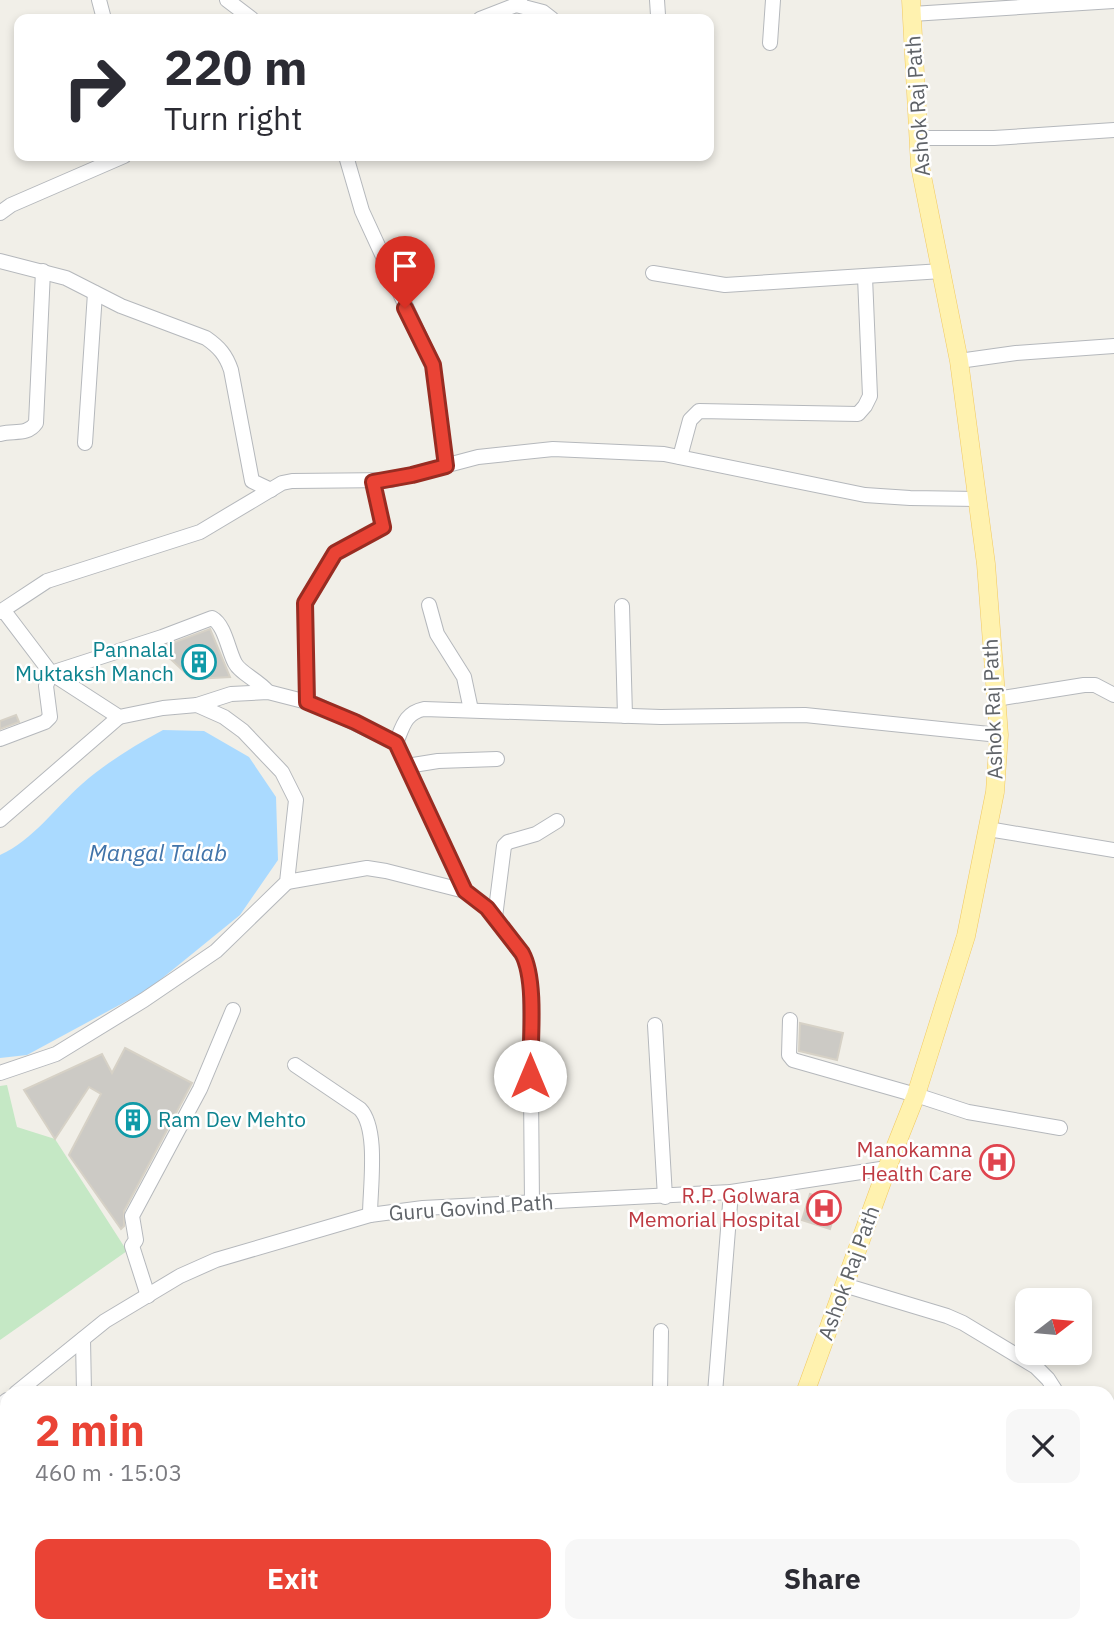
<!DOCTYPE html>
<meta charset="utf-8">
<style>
:root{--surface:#fff;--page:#f7f7f7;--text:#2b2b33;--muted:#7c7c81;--accent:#ea4335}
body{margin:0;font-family:"IBM Plex Sans",sans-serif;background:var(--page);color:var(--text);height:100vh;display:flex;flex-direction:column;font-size:26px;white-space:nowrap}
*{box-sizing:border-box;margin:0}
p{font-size:23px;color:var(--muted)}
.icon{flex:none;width:38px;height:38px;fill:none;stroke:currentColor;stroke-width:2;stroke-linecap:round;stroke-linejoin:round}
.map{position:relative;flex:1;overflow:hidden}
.sheet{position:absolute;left:0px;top:1386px;width:1115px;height:247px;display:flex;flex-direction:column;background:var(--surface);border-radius:21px 21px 0 0;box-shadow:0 4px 10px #0003}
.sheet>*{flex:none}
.guide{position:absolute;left:14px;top:14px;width:700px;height:147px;border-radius:14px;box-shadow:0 4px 10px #0003;background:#fff;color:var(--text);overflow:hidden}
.needle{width:46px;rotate:74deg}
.tools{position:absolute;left:1015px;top:1288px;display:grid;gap:14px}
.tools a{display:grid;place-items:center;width:77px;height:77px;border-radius:14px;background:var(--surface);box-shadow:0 4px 10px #0003;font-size:35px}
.pin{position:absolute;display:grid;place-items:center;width:60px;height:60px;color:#fff;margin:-72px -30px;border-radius:50% 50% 50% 0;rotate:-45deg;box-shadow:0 0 7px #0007}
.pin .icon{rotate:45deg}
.me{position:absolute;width:77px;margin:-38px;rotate:0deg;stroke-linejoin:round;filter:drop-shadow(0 0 5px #0008)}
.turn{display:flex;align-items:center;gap:24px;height:147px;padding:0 35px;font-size:32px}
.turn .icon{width:91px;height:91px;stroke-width:2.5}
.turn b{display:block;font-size:49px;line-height:60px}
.round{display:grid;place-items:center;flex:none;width:74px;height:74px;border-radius:14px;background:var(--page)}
.headline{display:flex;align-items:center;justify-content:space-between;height:119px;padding:0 35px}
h1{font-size:42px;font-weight:700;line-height:52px;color:var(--accent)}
.primary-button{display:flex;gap:14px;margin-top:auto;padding:14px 35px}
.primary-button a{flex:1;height:80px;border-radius:14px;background:var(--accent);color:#fff;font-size:28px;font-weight:700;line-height:80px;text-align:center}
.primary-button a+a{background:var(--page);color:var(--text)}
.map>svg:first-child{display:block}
.green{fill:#c5e8c5}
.water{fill:#aadaff}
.building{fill:#cccac5;stroke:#d6d1c6;stroke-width:2}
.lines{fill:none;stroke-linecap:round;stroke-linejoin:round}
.minor-casing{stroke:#b5b8bc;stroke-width:16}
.major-casing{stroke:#f2c960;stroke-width:19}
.minor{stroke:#fff;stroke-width:14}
.major{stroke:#fff2af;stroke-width:18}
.route-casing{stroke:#982c22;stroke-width:18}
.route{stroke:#ea4335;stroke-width:12}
.labels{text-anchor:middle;stroke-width:5;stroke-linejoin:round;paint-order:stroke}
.street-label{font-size:21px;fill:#5f6368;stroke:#fff}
.culture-label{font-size:21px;fill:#0d838f;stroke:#fff;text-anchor:end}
.health-label{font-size:21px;fill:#be3a42;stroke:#fff;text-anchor:end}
.water-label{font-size:23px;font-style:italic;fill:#4174aa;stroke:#fff}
</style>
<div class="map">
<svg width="1114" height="1632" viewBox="0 0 1114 1632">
<rect width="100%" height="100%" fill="#f1efe8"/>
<path class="green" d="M 7,1085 L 17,1127 L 55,1139 L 127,1251 L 0,1340 L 0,1086 Z"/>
<path class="water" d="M 163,730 L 204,731 L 249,757 L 276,797 L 278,860 L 240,915 L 149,989 L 27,1055 L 0,1058 L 0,855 C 33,840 55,808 82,784 C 107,762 134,746 163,730 Z"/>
<g class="building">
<path d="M 210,629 L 230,677 L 192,679 L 159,648 Z"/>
<path d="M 16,715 L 19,722 L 0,729 L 0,721 Z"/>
<path d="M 800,1023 L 843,1033 L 837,1060 L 799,1051 Z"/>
<path d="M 125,1048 L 192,1083 L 124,1211 L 124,1226 L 121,1229 L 69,1155 L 101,1094 L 89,1087 L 55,1139 L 24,1090 L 102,1054 L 112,1073 Z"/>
<path d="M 988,1153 L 1010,1160 L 1007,1171 L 984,1165 Z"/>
<path d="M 810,1194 L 838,1203 L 830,1229 L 802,1220 Z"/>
</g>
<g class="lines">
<g class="minor-casing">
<g id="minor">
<path d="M 99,0 L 104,19"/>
<path d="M 227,0 L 252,19"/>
<path d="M 657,0 L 658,15"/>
<path d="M 516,5 L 543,12 L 552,19"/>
<path d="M 912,14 L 1114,1"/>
<path d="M 480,19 L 516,5 L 520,0"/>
<path d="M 770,43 L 773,0"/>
<path d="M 917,138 L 994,138 L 1114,130"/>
<path d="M 346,156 L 362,211 L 433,365 L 446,466"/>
<path d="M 0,213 L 11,205 L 124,156"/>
<path d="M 0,261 L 66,278 L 121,306 L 206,338 C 219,347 226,355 231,370 L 252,481 L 271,490"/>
<path d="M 653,273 L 725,285 L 942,271"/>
<path d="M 959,361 L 1016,353 L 1114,346"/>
<path d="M 0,434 C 13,430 27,436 36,423 L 43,271"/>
<path d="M 85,443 L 95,293"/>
<path d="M 680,457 L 690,420 L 699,411 L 858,414 L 865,406 L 870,396 L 865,277"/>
<path d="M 429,605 L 437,634 L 464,677 L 471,710"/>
<path d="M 622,606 L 625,716"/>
<path d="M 0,612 L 47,581 L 200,532 L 282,483 L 292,481 L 391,480 L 478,457 L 553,449 L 664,454 L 865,495 L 910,498 L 978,499"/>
<path d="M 51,673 L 162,637 L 212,618 C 225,625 228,650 235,663 C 240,673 258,680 268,692"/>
<path d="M 996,699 L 1084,685 L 1095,685 L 1114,695"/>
<path d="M 307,702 L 305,603 L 335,553 L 383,527 L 373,482"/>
<path d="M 197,705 L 231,694 L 268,692 L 315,704 L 396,743 L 465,891"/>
<path d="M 0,739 L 45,722 L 50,717 L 46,686 L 51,673"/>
<path d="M 396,743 C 403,726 405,713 424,709 L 661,717 L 805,715 L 999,735"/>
<path d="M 407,766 L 438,761 L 497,759"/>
<path d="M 0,820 L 119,717"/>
<path d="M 988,829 L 1114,850"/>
<path d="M 287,882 L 367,868 L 386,871 L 465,891 L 487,908 L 502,926 L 526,961 L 530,978 L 532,1203"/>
<path d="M 495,917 L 504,846 L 508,842 L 536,834 L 557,821"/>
<path d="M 790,1020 L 789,1055 L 793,1060 L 916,1095 L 968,1112 L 1060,1128"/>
<path d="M 655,1025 L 665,1197"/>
<path d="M 295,1065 L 360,1109 C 379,1129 370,1188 370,1215"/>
<path d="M 0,1073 L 56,1054 L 144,1000 L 216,951 L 287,882 L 296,800 L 282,772 L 243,731 L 224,717 L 197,705 L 163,708 L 119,717 L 51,673 L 4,611"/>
<path d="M 844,1285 L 947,1316 L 963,1323 L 1036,1367 L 1048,1379 L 1057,1393"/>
<path d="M 148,1296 L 132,1246 L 136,1240 L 132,1216 L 200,1089 L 233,1010"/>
<path d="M 83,1339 L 84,1393"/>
<path d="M 16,1393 L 105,1321 L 180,1276 L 216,1260 L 370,1215 L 423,1208 L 731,1192 L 887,1168"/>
<path d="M 660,1393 L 661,1331"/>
<path d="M 715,1393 L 731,1192"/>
<path d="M 0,1406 L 7,1400"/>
<path d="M 1108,1434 L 1114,1435"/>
<path d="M 0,1593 L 1,1613 L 7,1623"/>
<path d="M 15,1626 L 63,1632"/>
<path d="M 78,1632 L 83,1626"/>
<path d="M 170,1632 L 172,1626"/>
<path d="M 1033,1632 L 1033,1626"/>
</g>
</g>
<g class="major-casing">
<g id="major">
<path d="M 805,1393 L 887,1168 L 916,1095 L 966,936 L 995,792 L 999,735 L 986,564 L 959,361 L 920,166 L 911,0"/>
<path d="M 745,1632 L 746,1626"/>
</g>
</g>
<use href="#minor" class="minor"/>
<use href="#major" class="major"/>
</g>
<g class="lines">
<g class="route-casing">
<path id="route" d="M 405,308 L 433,365 L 446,466 L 412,475 L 373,482 L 383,527 L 335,553 L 305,603 L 307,702 L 355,722 L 396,743 L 465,891 L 487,908 L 522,953 C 537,980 530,1044 530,1076"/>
</g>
<use href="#route" class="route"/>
</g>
<defs>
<g id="building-ring" transform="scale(1.75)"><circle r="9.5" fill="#fff" stroke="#0f9aa8" stroke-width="1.5"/><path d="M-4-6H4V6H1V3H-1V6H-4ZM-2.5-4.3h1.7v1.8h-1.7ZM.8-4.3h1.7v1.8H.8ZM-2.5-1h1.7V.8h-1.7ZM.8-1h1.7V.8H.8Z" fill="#0f9aa8"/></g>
<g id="hospital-ring" transform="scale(1.75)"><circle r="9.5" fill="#fff" stroke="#e0444e" stroke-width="1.5"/><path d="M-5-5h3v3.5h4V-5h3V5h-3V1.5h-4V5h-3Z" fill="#e0444e"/></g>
</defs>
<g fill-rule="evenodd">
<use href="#building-ring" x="199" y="662"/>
<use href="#building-ring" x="133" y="1120"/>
<use href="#hospital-ring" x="997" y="1162"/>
<use href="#hospital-ring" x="824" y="1208"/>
</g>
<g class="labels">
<g class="street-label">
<text transform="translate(918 106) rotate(-94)" y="7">Ashok Raj Path</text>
<text transform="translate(993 709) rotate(-92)" y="7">Ashok Raj Path</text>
<text transform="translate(471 1208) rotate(-4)" y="7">Guru Govind Path</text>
<text transform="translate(849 1273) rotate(-70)" y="7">Ashok Raj Path</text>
</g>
<g class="culture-label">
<text x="174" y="657">Pannalal<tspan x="174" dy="24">Muktaksh Manch</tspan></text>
<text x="158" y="1127" text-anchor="start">Ram Dev Mehto</text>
</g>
<g class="health-label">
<text x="972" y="1157">Manokamna<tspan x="972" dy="24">Health Care</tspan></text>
<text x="800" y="1203">R.P. Golwara<tspan x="800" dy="24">Memorial Hospital</tspan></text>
</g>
<g class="water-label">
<text x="158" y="861">Mangal Talab</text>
</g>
</g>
</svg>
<div class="tools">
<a><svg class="needle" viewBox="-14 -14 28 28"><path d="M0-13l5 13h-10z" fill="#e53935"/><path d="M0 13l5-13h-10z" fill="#7c7c81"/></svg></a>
</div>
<div class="pin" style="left:405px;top:308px;background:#d93025"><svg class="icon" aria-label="arrive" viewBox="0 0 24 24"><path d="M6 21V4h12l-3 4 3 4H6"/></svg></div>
<svg class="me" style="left:530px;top:1076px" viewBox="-20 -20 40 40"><circle r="19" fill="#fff"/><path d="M0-13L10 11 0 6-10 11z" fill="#ea4335"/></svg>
<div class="guide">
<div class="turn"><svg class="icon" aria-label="right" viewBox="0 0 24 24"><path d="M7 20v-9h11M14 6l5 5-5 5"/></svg><div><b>220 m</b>Turn right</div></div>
</div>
<section class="sheet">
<div class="headline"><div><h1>2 min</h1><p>460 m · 15:03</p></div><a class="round"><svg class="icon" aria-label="close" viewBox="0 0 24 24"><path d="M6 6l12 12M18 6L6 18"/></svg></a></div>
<div class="primary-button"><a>Exit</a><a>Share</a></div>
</section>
</div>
